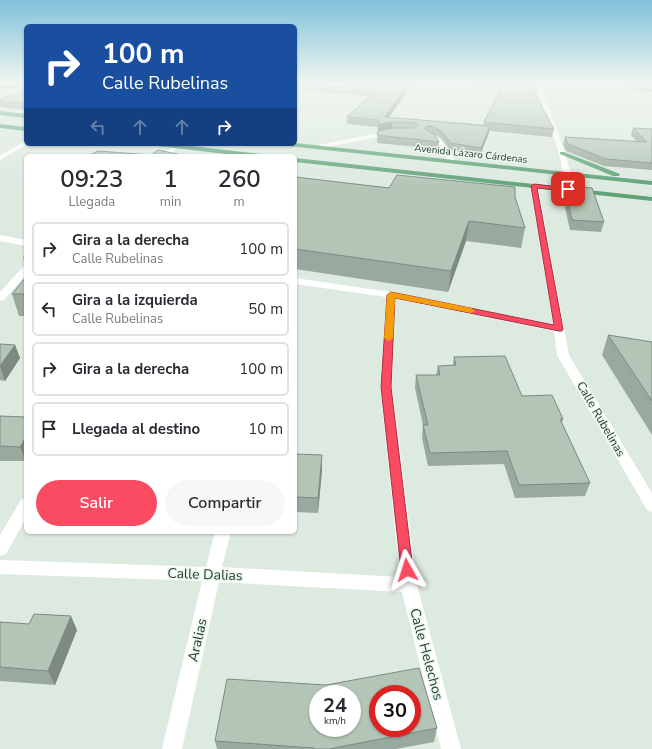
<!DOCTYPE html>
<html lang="es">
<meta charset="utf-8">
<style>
:root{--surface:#fff;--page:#f7f7f7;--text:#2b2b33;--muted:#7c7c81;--line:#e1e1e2;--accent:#fa4b63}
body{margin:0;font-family:"Nunito Sans",sans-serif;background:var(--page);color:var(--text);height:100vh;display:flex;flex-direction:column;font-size:15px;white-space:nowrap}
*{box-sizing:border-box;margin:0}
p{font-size:13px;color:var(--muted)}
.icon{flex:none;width:22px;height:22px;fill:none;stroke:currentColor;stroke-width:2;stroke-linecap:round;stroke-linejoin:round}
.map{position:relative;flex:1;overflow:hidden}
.sheet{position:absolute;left:24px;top:154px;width:273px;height:380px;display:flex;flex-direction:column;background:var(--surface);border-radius:6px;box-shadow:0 1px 3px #0004}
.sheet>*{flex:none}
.guide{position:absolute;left:24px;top:24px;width:273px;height:122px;border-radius:6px;box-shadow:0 1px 3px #0004;background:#1a4fa0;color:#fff;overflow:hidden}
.speed{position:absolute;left:309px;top:685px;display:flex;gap:8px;font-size:20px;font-weight:700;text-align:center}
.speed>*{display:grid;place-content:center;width:52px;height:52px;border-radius:50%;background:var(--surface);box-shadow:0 1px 3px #0004;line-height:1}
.speed small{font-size:10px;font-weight:400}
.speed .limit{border:6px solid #d22;background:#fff;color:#111}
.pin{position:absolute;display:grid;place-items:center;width:34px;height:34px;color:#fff;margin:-17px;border-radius:8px;box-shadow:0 2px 6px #0006}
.me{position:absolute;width:44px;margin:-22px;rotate:354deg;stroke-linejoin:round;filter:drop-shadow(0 0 3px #0008)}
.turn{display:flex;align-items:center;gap:14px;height:84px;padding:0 12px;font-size:18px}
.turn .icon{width:52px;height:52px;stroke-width:2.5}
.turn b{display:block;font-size:28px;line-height:34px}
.lanes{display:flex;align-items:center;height:38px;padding:0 12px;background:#0003;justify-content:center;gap:20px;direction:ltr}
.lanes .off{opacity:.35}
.eta{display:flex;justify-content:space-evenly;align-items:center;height:68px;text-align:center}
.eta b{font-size:24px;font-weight:600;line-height:28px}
.action{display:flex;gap:8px;margin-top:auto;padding:8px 12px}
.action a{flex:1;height:46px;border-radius:24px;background:var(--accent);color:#fff;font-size:16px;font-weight:600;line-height:46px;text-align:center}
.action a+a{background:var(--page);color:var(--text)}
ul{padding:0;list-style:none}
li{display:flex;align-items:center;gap:12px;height:54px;margin:0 8px 6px;padding:0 4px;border:2px solid var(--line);border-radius:6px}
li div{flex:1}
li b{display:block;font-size:15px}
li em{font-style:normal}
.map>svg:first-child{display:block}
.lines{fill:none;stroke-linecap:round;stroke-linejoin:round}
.service{fill:#fff;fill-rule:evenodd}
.minor{fill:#fff;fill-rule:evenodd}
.tertiary{fill:#fff;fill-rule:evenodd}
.primary{fill:#5fa378;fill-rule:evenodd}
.trunk{fill:#44865e;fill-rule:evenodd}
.wall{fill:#9aa99d}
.shaded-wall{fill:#7d8a80}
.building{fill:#b3c5b7;stroke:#7d8a80;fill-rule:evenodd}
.route{fill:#fa4b63;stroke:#a23140}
.slow{fill:#f59e0b}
.labels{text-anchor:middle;stroke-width:3;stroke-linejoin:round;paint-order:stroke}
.far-street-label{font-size:10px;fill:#1e3a28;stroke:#eef7ef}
.street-label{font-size:12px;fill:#1e3a28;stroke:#eef7ef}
.near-street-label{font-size:14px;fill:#1e3a28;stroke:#eef7ef}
</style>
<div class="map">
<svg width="652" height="749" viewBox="0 0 652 749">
<rect width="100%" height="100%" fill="#ddeae0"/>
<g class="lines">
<g class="service">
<path d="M 394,130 L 397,132 L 396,133 L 318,149 L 315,147 L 318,145 Z"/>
<path d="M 426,134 C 440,132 448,151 455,161 L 453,162 L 449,162 L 435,141 L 426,136 Z"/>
<path d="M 26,141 L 26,144 L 28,144 L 0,160 L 0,155 Z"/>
</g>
<g class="minor">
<path d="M 174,145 L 179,146 L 168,156 L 161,156 Z"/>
<path d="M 531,184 L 534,184 L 538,186 L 569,355 L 652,493 L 652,512 L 647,510 L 557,355 L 554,331 L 396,299 L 392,387 L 417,585 L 461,749 L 441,749 L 402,592 L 219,582 L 182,749 L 162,749 L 202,581 L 0,574 L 0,560 L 206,567 L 215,532 L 231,532 L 222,567 L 400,577 L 380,387 L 386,297 L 295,284 L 295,278 L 391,292 L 553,324 L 530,186 Z"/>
<path d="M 0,235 L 26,240 L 26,246 L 0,241 Z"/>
<path d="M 26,266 L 26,275 L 4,300 L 0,301 L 0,292 L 23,267 Z"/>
<path d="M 26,498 L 26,518 L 6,554 L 0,556 L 0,535 L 21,500 Z"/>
</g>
<path class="tertiary" d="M 535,84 L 541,84 L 565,153 L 571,174 L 570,176 L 564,176 L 563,174 L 559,153 Z"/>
<g class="primary">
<path d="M 0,111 L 26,114 L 26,118 L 0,115 Z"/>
<path d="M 0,124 L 26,127 L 26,131 L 0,128 Z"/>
<path d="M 295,143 L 652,181 L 652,185 L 288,146 L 285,144 L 295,144 Z"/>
<path d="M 154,144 L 174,144 L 261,154 L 264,156 L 243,156 L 157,146 Z"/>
<path d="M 560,152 L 564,152 L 620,174 L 619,176 L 613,176 L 560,154 Z"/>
<path d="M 295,158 L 652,197 L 652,201 L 295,162 Z"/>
</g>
<path class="trunk" d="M 26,84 L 26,87 L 0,89 L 0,85 Z"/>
</g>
<g class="wall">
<path d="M 295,84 L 412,84 L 389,117 L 483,125 L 484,122 L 500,90 L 478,90 L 478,84 L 533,84 L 538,91 L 536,97 L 554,129 L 552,137 L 489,131 L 480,155 L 450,150 L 441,138 L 432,133 L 439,142 L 439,149 L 377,143 L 378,127 L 347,124 L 347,117 L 370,96 L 329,93 L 329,92 L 295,89 Z"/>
<path d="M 627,84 L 652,84 L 652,92 L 628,91 Z"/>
<path d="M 26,89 L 26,110 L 0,107 L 0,100 Z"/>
<path d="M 633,128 L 652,129 L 652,170 L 604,166 L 566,151 L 563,144 L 565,137 L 637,142 L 631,135 Z"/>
<path d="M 295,177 L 389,188 L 515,197 L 525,228 L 521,248 L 466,241 L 448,292 L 295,269 Z"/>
<path d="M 564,185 L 604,222 L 601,232 L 570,230 L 562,194 Z"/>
<path d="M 26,254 L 26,265 L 23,257 Z"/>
<path d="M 26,277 L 26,316 L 19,316 L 12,294 Z"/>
<path d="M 608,335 L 652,342 L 652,435 L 602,355 Z"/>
<path d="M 0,344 L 15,345 L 20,358 L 5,381 L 0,380 Z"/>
<path d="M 454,357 L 563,419 L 562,424 L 590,483 L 585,496 L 515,498 L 504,464 L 428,466 L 422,438 L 423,425 L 415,388 L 416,375 L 436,375 L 438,366 L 453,365 Z"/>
<path d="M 0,416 L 26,417 L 26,461 L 0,461 Z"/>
<path d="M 295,454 L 322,455 L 322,470 L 318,513 L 295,512 Z"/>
<path d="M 0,622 L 77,630 L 55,685 L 0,681 Z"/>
<path d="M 437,728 L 434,742 L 396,749 L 217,749 L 215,741 Z"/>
</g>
<g class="shaded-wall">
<path d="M 408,84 L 412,84 L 385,123 L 392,122 L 392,128 L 378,131 L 379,124 L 385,117 Z"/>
<path d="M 490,126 L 489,133 L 480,155 L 481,148 Z"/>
<path d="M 469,221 L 466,241 L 448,292 L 451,271 Z"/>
<path d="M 15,345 L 20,358 L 5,381 L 0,366 Z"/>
<path d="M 26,437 L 26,461 L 20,447 Z"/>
<path d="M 322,455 L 322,470 L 318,513 L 318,498 Z"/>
<path d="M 71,616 L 77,630 L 55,685 L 48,671 Z"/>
</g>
<g class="building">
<path d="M 305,84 L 408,84 L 385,117 L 490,126 L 481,148 L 451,143 L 441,131 L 432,126 L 426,126 L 425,129 L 435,135 L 439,142 L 377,135 L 378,131 L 393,128 L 414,128 L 418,125 L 414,122 L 392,122 L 379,124 L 379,120 L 347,117 L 377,90 L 329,87 L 330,86 Z"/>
<path d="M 503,84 L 533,84 L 538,91 L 533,91 L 554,129 L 484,122 Z"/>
<path d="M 630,84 L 652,84 L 652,86 L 630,85 Z"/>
<path d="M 26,89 L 26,103 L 0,101 L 0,100 Z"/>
<path d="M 633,128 L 652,129 L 652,163 L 606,159 L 568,144 L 565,137 L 647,142 Z"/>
<path d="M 158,150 L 187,156 L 88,156 L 98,151 L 151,155 Z"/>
<path d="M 397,175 L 515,187 L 515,197 L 525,228 L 469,221 L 451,271 L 295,249 L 295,177 L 389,188 Z"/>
<path d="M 564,185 L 592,188 L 604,222 L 572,220 Z"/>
<path d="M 26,277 L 26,294 L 12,294 Z"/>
<path d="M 608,335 L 652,342 L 652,401 Z"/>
<path d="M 0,344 L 15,345 L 0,366 Z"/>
<path d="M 505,356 L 522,396 L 552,395 L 563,419 L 560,419 L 590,483 L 519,485 L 507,451 L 430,453 L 423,425 L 428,425 L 416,375 L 440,375 L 438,366 L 456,365 L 454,357 Z"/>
<path d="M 0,416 L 26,417 L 26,437 L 20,447 L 0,446 Z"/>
<path d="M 295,454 L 322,455 L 318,498 L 295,497 Z"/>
<path d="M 34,614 L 71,616 L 48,671 L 0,667 L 0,622 L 29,624 Z"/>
<path d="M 419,668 L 437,728 L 329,749 L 314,749 L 314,748 L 215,741 L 227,679 L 326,685 ZM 318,694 L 352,694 L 352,728 L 318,728 ZM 378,694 L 412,694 L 412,728 L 378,728 Z"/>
</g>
<linearGradient id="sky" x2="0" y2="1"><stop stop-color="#7fc1d8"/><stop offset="0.44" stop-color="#f0f6f1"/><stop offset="1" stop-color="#f0f6f1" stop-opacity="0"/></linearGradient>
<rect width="652" height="189" fill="url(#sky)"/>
<path class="route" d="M 534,184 L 568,188 L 571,189 L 568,191 L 537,188 L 563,329 L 562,331 L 559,331 L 395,298 L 391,387 L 413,570 L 412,573 L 407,575 L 403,573 L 401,570 L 381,387 L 387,295 L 391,292 L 554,325 L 531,186 Z"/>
<path class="slow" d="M 391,292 L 471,308 L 475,311 L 471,313 L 395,298 L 393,338 L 389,341 L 384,338 L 387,295 Z"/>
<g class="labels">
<g class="far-street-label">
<text transform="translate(471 153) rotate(6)" y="4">Avenida Lázaro Cárdenas</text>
</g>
<g class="street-label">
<text transform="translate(601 419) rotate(60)" y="4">Calle Rubelinas</text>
</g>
<g class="near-street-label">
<text transform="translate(205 574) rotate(2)" y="5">Calle Dalias</text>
<text transform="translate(197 640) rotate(-77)" y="5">Aralias</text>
<text transform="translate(427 654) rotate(75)" y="5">Calle Helechos</text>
</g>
</g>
</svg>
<div class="speed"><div>24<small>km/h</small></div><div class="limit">30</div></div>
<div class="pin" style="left:568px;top:189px;background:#d93025"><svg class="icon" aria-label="arrive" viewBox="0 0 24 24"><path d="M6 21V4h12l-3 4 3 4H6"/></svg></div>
<svg class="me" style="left:407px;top:570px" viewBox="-20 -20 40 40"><path d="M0-17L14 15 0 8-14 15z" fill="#fa4b63" stroke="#fff" stroke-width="4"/></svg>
<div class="guide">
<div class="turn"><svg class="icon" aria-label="right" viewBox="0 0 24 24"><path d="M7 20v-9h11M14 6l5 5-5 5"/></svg><div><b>100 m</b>Calle Rubelinas</div></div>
<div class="lanes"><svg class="icon off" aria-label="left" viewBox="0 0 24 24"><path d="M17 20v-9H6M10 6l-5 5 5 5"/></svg><svg class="icon off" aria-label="ahead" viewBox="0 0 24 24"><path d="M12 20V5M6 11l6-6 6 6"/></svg><svg class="icon off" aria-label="ahead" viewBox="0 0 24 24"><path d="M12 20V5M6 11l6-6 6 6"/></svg><svg class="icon" aria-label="right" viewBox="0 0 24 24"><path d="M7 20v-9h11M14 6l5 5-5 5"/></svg></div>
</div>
<section class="sheet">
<div class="eta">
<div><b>09:23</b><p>Llegada</p></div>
<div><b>1</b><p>min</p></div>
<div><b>260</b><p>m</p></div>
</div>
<ul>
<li><svg class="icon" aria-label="right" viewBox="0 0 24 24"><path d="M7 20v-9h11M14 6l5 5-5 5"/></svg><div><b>Gira a la derecha</b><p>Calle Rubelinas</p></div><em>100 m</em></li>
<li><svg class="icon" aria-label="left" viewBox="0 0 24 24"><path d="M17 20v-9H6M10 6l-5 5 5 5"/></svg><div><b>Gira a la izquierda</b><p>Calle Rubelinas</p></div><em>50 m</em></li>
<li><svg class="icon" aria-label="right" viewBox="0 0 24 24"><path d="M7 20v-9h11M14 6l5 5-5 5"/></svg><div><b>Gira a la derecha</b></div><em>100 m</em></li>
<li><svg class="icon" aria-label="arrive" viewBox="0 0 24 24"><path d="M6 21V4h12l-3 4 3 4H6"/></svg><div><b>Llegada al destino</b></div><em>10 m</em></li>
</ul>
<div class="action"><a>Salir</a><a>Compartir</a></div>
</section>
</div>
